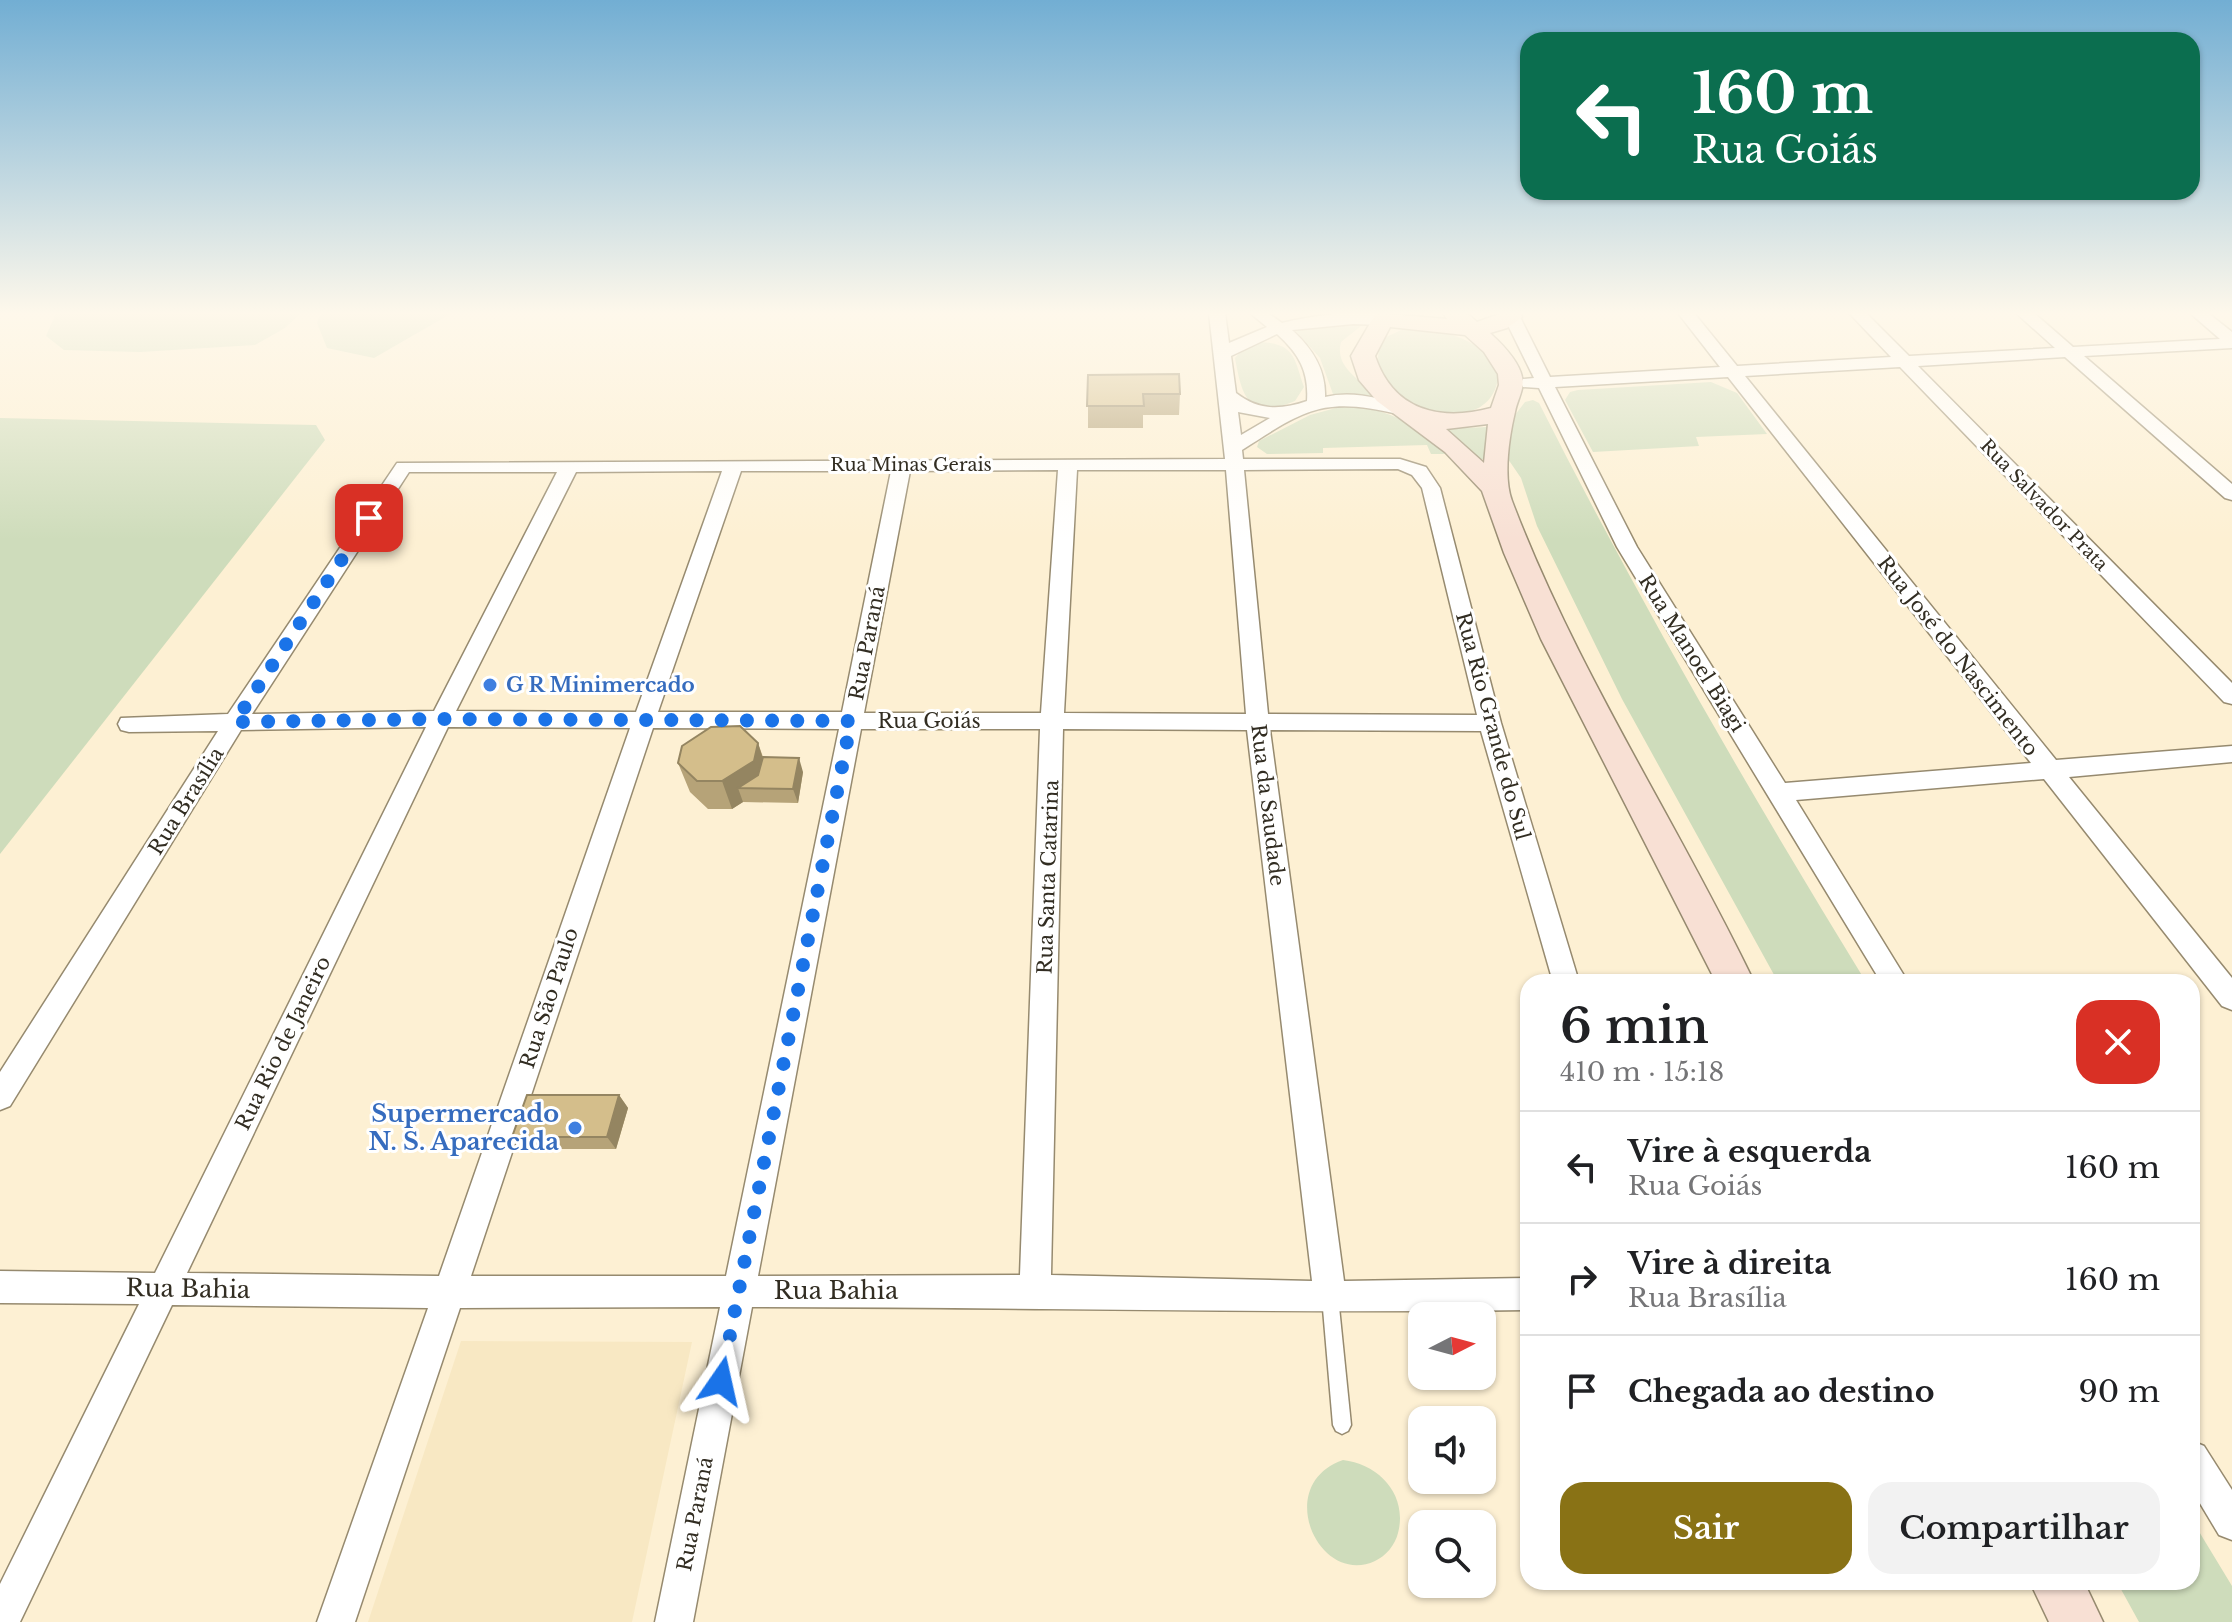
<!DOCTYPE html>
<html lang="pt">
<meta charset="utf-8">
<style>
:root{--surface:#fff;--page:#f2f2f2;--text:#202124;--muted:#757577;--line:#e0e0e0;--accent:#897215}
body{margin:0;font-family:"Libre Baskerville",serif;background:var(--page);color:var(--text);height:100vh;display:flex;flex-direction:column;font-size:30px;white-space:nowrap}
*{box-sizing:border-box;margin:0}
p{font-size:26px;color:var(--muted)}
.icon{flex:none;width:44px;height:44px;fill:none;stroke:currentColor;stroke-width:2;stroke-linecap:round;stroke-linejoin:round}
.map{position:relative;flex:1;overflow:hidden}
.drawer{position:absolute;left:1520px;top:974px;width:680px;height:616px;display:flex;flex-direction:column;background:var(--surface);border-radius:24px;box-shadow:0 2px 6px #0004}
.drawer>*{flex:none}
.banner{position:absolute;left:1520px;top:32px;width:680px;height:168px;border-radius:24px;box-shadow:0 2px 6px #0004;background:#0b6e4f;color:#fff;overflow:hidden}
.needle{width:52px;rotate:84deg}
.controls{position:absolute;left:1408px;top:1302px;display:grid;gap:16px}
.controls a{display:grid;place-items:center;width:88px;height:88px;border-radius:16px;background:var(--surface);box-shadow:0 2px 6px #0004;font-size:40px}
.pin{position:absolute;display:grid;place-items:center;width:68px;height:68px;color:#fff;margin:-34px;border-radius:16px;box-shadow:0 4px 12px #0006}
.me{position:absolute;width:88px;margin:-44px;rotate:11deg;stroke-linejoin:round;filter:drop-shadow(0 0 6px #0008)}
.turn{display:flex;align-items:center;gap:28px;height:168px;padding:0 40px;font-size:36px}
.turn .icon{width:104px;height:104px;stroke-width:2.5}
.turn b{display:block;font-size:56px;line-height:68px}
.round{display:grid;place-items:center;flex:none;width:84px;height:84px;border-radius:24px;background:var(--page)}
.overview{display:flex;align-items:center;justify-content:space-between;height:136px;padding:0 40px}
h1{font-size:48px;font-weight:600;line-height:60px}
.action{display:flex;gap:16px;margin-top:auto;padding:16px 40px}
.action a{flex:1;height:92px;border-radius:24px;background:var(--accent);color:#fff;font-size:32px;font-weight:600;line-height:92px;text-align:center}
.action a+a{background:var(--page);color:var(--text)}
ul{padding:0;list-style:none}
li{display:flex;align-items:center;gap:24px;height:112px;padding:0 40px;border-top:2px solid var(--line)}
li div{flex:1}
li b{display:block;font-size:30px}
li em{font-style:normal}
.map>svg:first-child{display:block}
.built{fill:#f8e8c3}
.green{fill:#cedcbb}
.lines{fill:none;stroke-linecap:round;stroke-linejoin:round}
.lane-casing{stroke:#968a6f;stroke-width:3}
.street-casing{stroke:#968a6f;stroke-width:3}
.secondary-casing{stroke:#968a6f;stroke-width:3}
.lane{fill:#fff;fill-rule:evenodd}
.street{fill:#fff;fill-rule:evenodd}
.secondary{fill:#f8e0d4;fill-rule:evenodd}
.wall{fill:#b6a378}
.shaded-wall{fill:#948561}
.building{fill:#d4be8b;stroke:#948561;stroke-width:2}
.route{stroke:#1a73e8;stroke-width:14;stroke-dasharray:0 25.2}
.shop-dot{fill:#3f7fe0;stroke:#fff;stroke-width:3}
.labels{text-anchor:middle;stroke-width:6;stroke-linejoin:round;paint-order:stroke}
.far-street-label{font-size:18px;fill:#322d22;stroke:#fff}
.street-label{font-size:20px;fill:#322d22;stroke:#fff}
.shop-label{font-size:20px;font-weight:bold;fill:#366cbe;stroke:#fff;text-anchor:start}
.near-shop-label{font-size:24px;font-weight:bold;fill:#366cbe;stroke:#fff;text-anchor:end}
.near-street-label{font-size:24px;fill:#322d22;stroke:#fff}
</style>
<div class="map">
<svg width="2232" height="1622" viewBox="0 0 2232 1622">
<rect width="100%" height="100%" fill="#fdf0d3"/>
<path class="built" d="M 461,1341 L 692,1342 L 632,1622 L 368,1622 Z"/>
<g class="green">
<path d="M 56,313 L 301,313 L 285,328 L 255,345 L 140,352 L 64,350 L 46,336 Z"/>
<path d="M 321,313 L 452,313 L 374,358 L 327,348 L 317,323 Z"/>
<path d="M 1360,324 L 1361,326 L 1341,342 C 1334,368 1361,378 1373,396 L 1333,394 L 1320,358 L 1295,330 Z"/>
<path d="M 1410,326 C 1445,332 1487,337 1498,378 C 1488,451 1348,399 1384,338 Z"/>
<path d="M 1259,342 C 1295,343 1294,358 1304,387 L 1295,401 C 1248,420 1242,397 1235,358 L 1244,348 Z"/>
<path d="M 1711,382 L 1737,393 L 1767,434 L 1696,437 L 1699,446 L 1593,452 L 1565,400 L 1570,392 L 1578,390 Z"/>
<path d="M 1533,400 L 1539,403 C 1639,601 1750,793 1866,982 L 1778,982 L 1622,699 L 1537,526 L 1521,478 L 1508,459 L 1505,445 L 1508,424 L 1525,402 Z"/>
<path d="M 1347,405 C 1396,410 1414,427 1453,454 L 1431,454 L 1427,445 L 1323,448 L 1323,453 L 1267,454 L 1257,447 L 1259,441 L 1310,415 Z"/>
<path d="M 0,418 L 316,425 L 325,440 L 0,854 Z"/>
<path d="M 1487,427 L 1485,459 L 1478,459 L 1443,429 Z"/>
<path d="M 1343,1460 C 1379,1464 1408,1495 1398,1533 C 1395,1545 1386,1556 1375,1561 C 1319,1587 1272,1485 1343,1460 Z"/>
<path d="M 2192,1520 L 2232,1586 L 2232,1622 L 2139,1622 L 2117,1582 L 2192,1582 Z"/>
</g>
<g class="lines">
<g class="lane-casing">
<path id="lane" d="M 1330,1289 L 1336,1291 L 1338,1297 L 1351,1425 L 1348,1431 L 1342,1434 L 1336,1431 L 1333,1425 L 1322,1297 L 1324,1291 Z"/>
</g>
<g class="street-casing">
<g id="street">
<path d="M 1209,313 L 1225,313 L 1229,343 L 1267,327 L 1250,313 L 1268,313 L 1282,323 C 1305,317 1374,305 1392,320 L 1384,325 L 1353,324 L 1292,330 C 1312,348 1326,369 1325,397 C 1353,390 1381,399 1408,406 L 1411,410 L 1408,414 L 1402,415 C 1324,396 1307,408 1242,450 L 1243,459 L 1400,459 L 1426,467 L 1440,488 L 1501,723 L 1579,982 L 1553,982 L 1481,731 L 1270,730 L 1344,1281 L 1528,1278 L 1528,1310 C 1269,1314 1011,1307 752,1307 L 693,1622 L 655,1622 L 720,1307 L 460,1308 L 355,1622 L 317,1622 L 428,1308 L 172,1305 L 20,1622 L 0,1622 L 0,1584 L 139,1304 L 0,1303 L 0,1271 L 155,1273 L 426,727 L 241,730 L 10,1106 L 0,1110 L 0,1072 L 218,731 L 129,732 L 121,730 L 118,724 L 121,718 L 228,714 L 397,463 L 1225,459 ZM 1277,334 C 1299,354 1309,371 1307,401 C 1281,410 1259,411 1236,393 L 1231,356 ZM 1238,412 L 1270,418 L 1241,435 ZM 1398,469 L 1412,475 L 1422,488 L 1477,715 L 1268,714 L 1244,470 ZM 1058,470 L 1041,713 L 864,713 L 910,471 ZM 1077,470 L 1226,470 L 1246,714 L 1064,713 ZM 722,471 L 636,712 L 456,711 L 576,472 ZM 741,471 L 891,471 L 842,712 L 658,712 ZM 409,472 L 557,472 L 434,711 L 252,714 ZM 448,727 L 630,728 L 439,1276 L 187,1273 ZM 653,728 L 839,729 L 726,1276 L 471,1276 ZM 861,729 L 1040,729 L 1020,1275 L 758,1276 ZM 1063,729 L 1247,730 L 1312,1281 L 1051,1275 Z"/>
<path d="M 1502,313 L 1518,313 L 1550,377 L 1720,367 L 1678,313 L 1694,313 L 1737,366 L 1891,357 L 1849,313 L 1866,313 L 1909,356 L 2055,348 L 2016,313 L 2034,313 L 2073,347 L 2220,339 L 2190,313 L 2208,313 L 2232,332 L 2232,348 L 2084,356 L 2232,484 L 2232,500 L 2225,498 L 2065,357 L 1918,366 L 2232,683 L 2232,704 L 2224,702 L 1900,367 L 1745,376 L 2056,760 L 2232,746 L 2232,762 L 2069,777 L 2232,978 L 2232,1010 L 2222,1006 L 2044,779 L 1796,800 L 1908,982 L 1881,982 L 1617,547 L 1539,388 L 1523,387 L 1521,383 L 1523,379 L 1534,378 ZM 1728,377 L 2031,763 L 1785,783 L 1637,547 L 1555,387 Z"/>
<path d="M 2192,1441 L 2204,1446 L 2232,1490 L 2232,1540 L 2219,1535 L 2192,1490 Z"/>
</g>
</g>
<g class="secondary-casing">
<g id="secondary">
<path d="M 1376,313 L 1447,319 L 1443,313 L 1467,313 L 1477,322 L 1502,313 L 1520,313 L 1522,317 L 1507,328 L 1490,333 C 1502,344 1519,361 1522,377 C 1525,389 1517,400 1515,412 C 1509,437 1503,477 1512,501 C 1576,670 1676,820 1754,982 L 1716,982 L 1541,639 L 1504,553 L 1482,491 L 1445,452 L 1377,401 L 1359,380 L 1351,356 ZM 1390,327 L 1465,335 L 1484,352 L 1498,374 L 1499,385 L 1491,408 C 1439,422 1393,410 1375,356 ZM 1488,424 L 1484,463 L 1446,429 Z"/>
<path d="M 2030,1582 L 2084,1582 L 2103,1622 L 2049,1622 Z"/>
</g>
</g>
<use href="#lane" class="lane"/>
<use href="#street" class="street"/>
<use href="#secondary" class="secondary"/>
</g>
<g class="wall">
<path d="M 1088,375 L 1180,394 L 1179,415 L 1143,415 L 1143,428 L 1088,428 Z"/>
<path d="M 758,743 L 763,757 L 803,772 L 798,803 L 743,802 L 732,809 L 708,809 L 690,792 L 678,763 Z"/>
<path d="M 619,1095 L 628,1108 L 616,1149 L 522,1149 L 512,1137 Z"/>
</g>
<g class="shaded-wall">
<path d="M 758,743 L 767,772 L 763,789 L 738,788 L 743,802 L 732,809 L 722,781 Z"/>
<path d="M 799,758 L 803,772 L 798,803 L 793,789 Z"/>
<path d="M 619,1095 L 628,1108 L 616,1149 L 607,1137 Z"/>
</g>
<g class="building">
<path d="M 1179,374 L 1180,394 L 1143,394 L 1144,406 L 1087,406 L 1088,375 Z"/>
<path d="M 740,726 L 758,743 L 754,761 L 722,781 L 697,781 L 678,763 L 682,746 L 711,727 Z"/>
<path d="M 763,757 L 799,758 L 793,789 L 738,788 L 758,775 Z"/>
<path d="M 527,1095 L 619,1095 L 607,1137 L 512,1137 Z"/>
</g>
<linearGradient id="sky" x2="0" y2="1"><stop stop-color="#72aed3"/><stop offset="0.58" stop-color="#fef8eb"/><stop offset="1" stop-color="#fef8eb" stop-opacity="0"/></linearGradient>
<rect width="2232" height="540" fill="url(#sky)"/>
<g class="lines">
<path class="route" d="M 369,518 L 235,722 L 441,719 L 851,721 L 721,1381"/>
</g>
<g class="shop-dot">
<circle cx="490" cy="685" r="8"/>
<circle cx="575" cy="1128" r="8"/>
</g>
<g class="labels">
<g class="far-street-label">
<text x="911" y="471">Rua Minas Gerais</text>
<text transform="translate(2044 505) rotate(46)" y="6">Rua Salvador Prata</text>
</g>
<g class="street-label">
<text transform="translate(867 643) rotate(-79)" y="7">Rua Paraná</text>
<text transform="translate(1692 653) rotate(58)" y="7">Rua Manoel Biagi</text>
<text transform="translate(1958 656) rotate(52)" y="7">Rua José do Nascimento</text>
<text x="929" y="728">Rua Goiás</text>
<text transform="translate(1493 726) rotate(75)" y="7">Rua Rio Grande do Sul</text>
<text transform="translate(186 801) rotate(-58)" y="7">Rua Brasília</text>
<text transform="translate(1268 805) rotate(83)" y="7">Rua da Saudade</text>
<text transform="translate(1048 877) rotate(-88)" y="7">Rua Santa Catarina</text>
<text transform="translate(549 998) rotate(-72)" y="7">Rua São Paulo</text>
<text transform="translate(283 1043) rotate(-64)" y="7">Rua Rio de Janeiro</text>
<text transform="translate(695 1514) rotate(-79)" y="7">Rua Paraná</text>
</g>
<g class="shop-label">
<text x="506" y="692">G R Minimercado</text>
</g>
<g class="near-shop-label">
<text x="559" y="1122">Supermercado<tspan x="559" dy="28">N. S. Aparecida</tspan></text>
</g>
<g class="near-street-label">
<text transform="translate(188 1289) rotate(1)" y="8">Rua Bahia</text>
<text x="836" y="1299">Rua Bahia</text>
</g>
</g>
</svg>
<div class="controls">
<a><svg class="needle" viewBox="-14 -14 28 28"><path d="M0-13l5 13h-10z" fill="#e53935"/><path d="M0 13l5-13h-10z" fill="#757577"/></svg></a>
<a><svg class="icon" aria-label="sound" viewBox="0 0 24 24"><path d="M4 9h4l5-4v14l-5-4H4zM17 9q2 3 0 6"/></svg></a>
<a><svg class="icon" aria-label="search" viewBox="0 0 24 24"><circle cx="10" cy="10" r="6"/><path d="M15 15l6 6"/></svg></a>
</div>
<div class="pin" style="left:369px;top:518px;background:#d93025"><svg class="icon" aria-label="arrive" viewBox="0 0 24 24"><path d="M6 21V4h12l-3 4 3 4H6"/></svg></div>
<svg class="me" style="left:721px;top:1381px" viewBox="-20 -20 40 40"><path d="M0-17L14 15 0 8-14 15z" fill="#1a73e8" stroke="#fff" stroke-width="4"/></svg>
<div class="banner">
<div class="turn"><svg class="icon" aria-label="left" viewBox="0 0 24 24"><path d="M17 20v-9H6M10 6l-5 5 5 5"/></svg><div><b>160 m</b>Rua Goiás</div></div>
</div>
<section class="drawer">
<div class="overview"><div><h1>6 min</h1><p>410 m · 15:18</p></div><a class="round" style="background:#d93025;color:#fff"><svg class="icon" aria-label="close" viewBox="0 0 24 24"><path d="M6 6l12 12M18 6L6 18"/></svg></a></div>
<ul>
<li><svg class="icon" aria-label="left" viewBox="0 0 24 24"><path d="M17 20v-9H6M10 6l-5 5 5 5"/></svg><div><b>Vire à esquerda</b><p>Rua Goiás</p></div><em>160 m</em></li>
<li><svg class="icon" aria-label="right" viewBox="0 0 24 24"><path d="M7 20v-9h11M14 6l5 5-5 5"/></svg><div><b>Vire à direita</b><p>Rua Brasília</p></div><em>160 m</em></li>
<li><svg class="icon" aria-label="arrive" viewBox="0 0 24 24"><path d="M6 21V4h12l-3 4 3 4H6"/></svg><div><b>Chegada ao destino</b></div><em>90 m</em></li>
</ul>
<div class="action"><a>Sair</a><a>Compartilhar</a></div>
</section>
</div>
